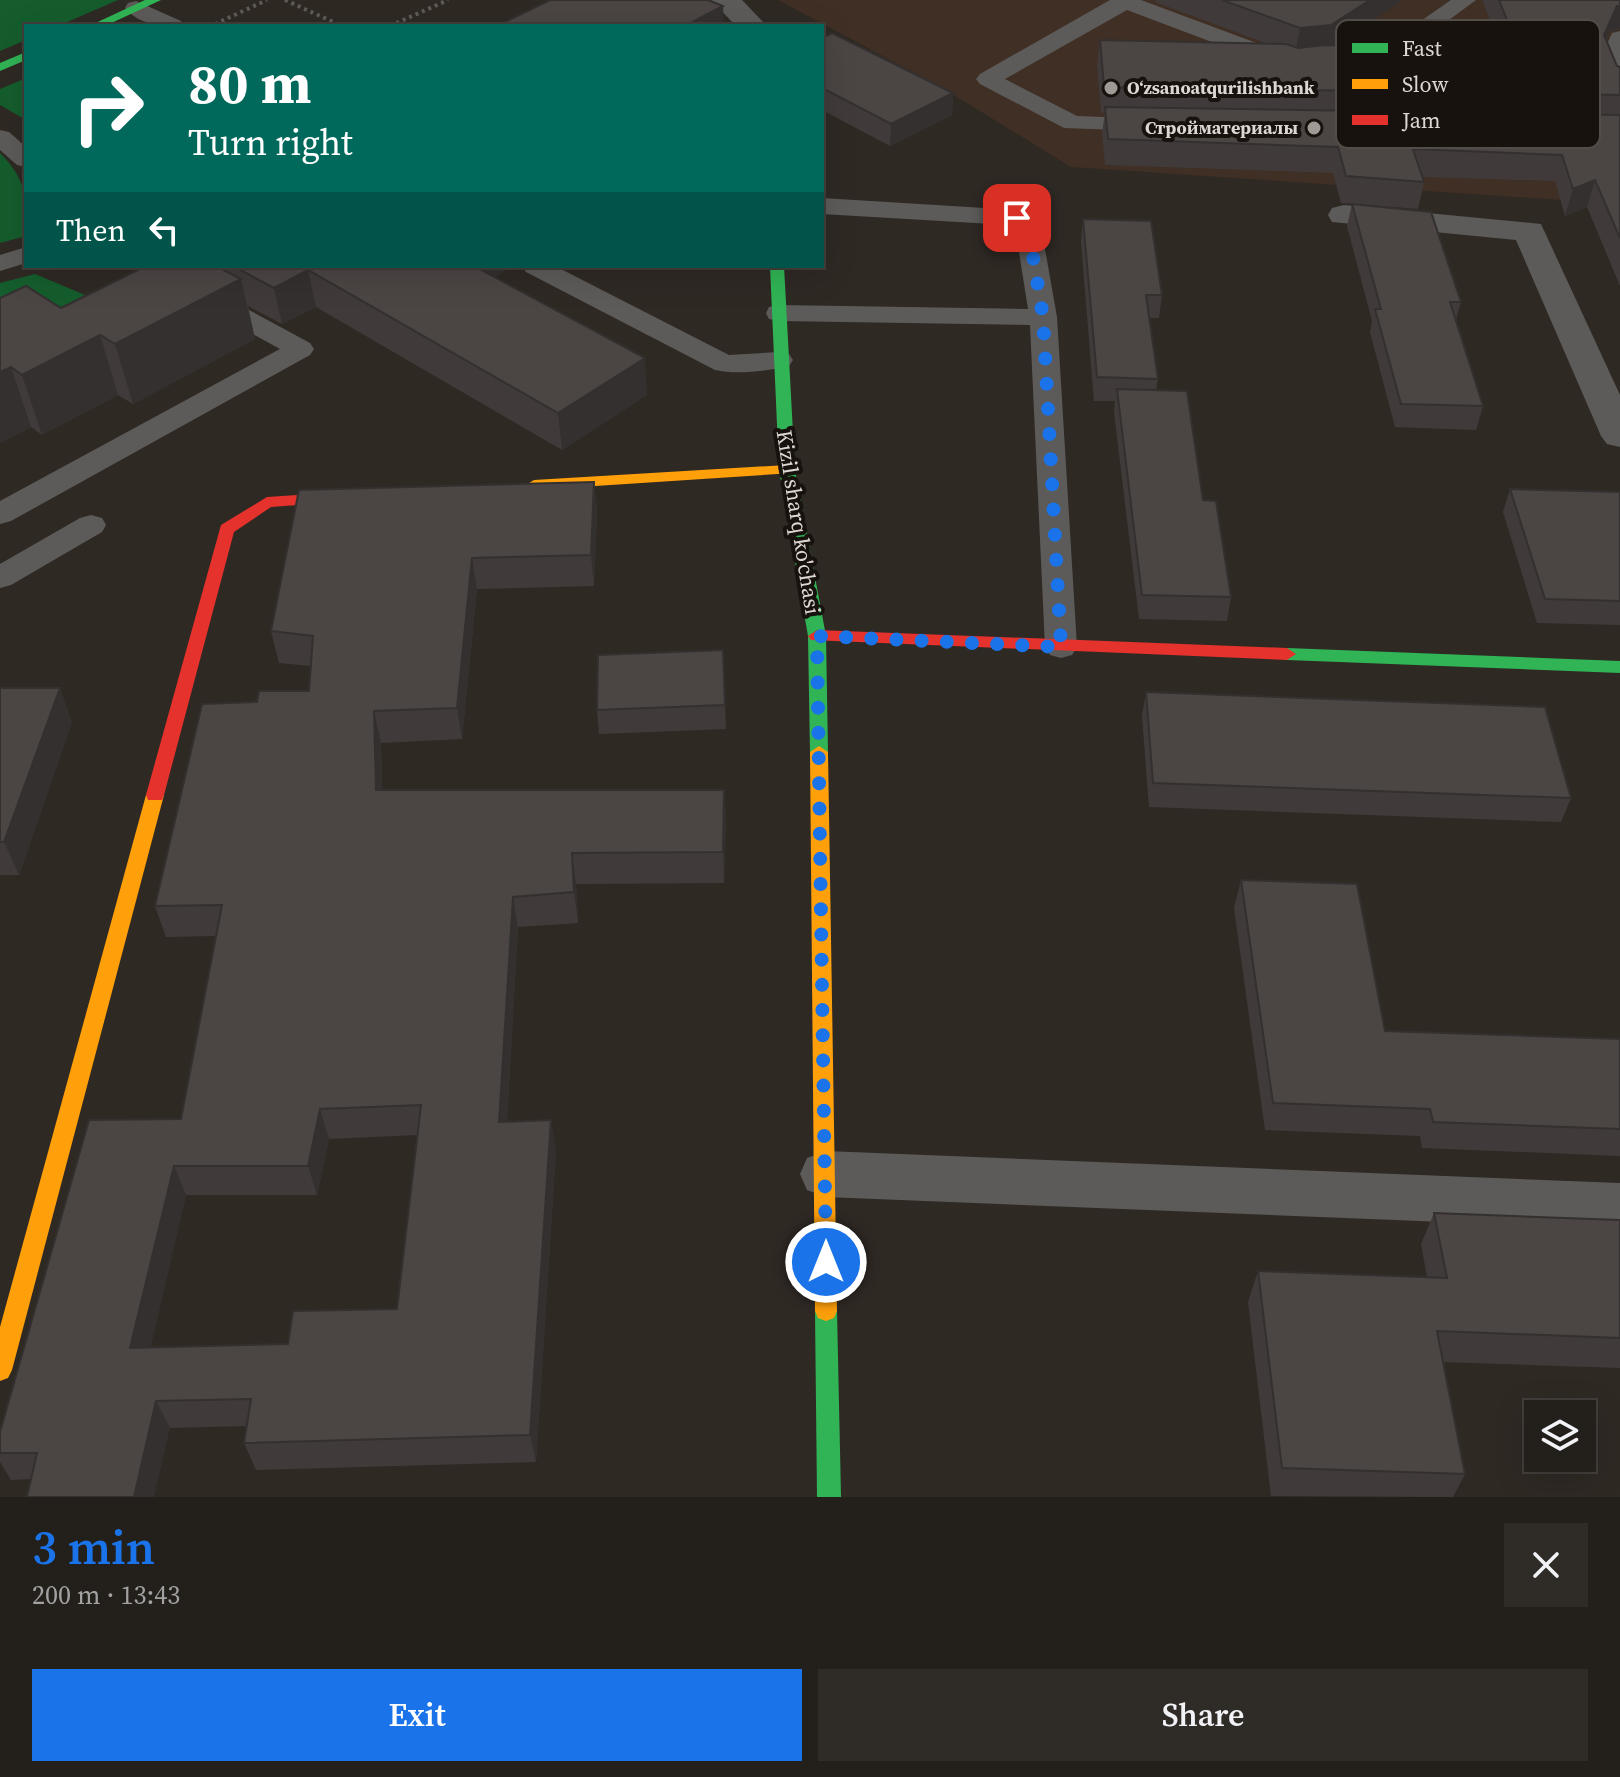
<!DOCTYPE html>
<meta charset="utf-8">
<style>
:root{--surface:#231f1b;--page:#2f2c28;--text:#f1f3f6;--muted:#a3a2a3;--line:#403d3a;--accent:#1a73e8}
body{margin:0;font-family:"Source Serif 4",serif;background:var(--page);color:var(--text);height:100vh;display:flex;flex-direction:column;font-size:30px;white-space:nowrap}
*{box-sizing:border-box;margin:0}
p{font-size:26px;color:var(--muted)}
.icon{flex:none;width:44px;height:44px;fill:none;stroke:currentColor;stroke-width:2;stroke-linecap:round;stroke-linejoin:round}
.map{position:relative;height:1497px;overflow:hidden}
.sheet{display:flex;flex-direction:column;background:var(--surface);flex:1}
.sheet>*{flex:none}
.banner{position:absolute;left:24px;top:24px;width:800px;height:244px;border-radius:0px;box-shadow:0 8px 32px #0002,0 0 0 2px var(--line);background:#00695c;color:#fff;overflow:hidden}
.tools{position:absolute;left:1524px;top:1400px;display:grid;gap:16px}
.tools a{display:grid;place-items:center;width:72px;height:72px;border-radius:0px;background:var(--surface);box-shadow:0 8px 32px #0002,0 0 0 2px var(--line);font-size:40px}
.pin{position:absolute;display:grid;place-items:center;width:68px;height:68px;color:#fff;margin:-34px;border-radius:16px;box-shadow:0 4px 12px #0006}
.me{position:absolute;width:88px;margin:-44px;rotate:0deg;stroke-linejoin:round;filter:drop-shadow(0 0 6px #0008)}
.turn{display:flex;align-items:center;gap:28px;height:168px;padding:0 32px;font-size:36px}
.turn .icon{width:104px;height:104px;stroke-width:2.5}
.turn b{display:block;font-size:56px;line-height:68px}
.then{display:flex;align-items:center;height:76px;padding:0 32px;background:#0003;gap:16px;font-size:30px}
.round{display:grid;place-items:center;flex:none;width:84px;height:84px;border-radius:0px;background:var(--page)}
.overview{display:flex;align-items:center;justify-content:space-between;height:136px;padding:0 32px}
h1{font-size:48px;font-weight:600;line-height:60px;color:var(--accent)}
.primary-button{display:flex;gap:16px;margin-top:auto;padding:16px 32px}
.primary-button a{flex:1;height:92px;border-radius:0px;background:var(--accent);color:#fff;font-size:32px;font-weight:600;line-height:92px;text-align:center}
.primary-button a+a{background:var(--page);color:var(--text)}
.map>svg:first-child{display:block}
.built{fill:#3f2f24}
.green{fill:#155d2d}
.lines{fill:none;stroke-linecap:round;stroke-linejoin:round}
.path{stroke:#5e5b58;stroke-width:4;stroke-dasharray:3 4;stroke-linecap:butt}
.lane{fill:#5d5b59;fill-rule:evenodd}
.street{fill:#5d5b59;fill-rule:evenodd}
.fast{fill:#30b455;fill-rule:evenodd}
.slow{fill:#ff9f0a;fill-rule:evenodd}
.jam{fill:#e5322d;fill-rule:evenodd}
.wall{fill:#403b3a;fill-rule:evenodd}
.shaded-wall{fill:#343030}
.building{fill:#4b4544;stroke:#343030;stroke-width:2;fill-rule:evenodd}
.route{stroke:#1a73e8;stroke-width:14;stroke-dasharray:0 25.2}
.poi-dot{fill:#a19994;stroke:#17120e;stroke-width:3}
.labels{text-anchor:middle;stroke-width:8;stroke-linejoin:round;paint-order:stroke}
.far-poi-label{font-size:18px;font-weight:bold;fill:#ded6d1;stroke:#17120e;text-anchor:start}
.street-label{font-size:22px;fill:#ded6d1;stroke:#17120e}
.key{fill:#17120e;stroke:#534d48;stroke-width:2}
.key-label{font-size:22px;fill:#ded6d1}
</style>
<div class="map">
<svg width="1620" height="1497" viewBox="0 0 1620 1497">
<rect width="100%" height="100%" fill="#2f2924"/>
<path class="built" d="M 778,0 L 1620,0 L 1620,204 L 1071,167 L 944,89 Z"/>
<g class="green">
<path d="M 0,0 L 118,0 L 58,26 L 26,26 L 26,40 L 0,51 Z"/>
<path d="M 26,78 L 26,120 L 0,105 L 0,89 Z"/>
<path d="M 0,153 C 28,181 26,199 26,236 L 0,243 Z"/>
<path d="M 35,274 L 85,295 L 0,346 L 0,283 Z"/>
</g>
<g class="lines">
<g class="path">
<path d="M 285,0 L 342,26"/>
<path d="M 215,24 L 267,0"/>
<path d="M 390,26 L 448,0"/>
</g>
<g class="lane">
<path d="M 1110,0 L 1141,0 L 1286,54 L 1289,59 L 1286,64 L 1270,64 L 1127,10 L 1005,79 L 1077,116 L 1156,119 L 1160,124 L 1156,129 L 1148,131 L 1064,128 L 980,84 L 976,79 L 980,74 Z"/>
<path d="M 1451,0 L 1476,0 L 1396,59 L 1353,65 L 1345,63 L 1342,58 L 1345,53 L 1382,48 Z"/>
<path d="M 136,1 L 181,21 L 184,26 C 163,26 140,26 125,8 L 128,3 Z"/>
<path d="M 1620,31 L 1620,93 L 1612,91 L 1599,62 L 1612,33 Z"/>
<path d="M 0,130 L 9,132 L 26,147 L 26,167 L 17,165 L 0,150 Z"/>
<path d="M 822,198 L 1017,210 L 1026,213 L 1042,232 L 1057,317 L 1077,647 L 1072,655 L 1061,658 L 1050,655 L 1045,647 L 1030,325 L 779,321 L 769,319 L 766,313 L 769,307 L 779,305 L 1028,309 L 1016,233 L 1009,225 L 822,214 Z"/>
<path d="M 26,247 L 26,263 L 0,271 L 0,255 Z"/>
<path d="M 136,266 L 168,266 L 310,343 L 314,349 L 310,355 L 11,521 L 0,524 L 0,501 L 280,349 L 140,272 Z"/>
<path d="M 522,266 L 555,266 L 729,355 L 779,352 L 789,354 L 793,360 L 789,366 C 767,371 737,375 715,370 L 526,272 Z"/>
<path d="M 91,515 L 102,518 L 106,525 L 102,532 L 11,585 L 0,588 L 0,564 L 80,518 Z"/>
</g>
<g class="street">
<path d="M 711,0 L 742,0 L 767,26 L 736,26 Z"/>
<path d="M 1344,205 L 1541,224 L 1620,395 L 1620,447 L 1607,444 L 1601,436 L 1516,240 L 1332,222 L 1328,215 L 1332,208 Z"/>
<path d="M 826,1151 L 1620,1183 L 1620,1229 L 826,1197 L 807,1190 L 800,1174 L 807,1158 Z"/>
</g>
<g class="fast">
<path d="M 145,0 L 161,0 L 105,26 L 89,26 Z"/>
<path d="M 26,52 L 26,60 L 0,71 L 0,63 Z"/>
<path d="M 770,266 L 784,266 L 795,470 L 826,636 L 828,752 L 819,758 L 810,752 L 808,636 L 779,470 Z"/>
<path d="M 1287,648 L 1620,661 L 1620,673 L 1287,660 L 1278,654 Z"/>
<path d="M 826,1301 L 834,1304 L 837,1311 L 841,1497 L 817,1497 L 815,1311 L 818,1304 Z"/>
</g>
<g class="slow">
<path d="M 787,465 L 795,470 L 793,473 L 534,490 L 526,485 L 534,480 Z"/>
<path d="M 819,746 L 828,752 L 837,1311 L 834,1318 L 826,1321 L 818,1318 L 815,1311 L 810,752 Z"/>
<path d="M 155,788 L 162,790 L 164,795 L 12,1370 L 8,1378 L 0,1381 L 0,1327 L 146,795 L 148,790 Z"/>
</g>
<g class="jam">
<path d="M 358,491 L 364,492 L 366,496 L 364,500 L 271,507 L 234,532 L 164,795 L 162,800 L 148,800 L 146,795 L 221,525 L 267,497 Z"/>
<path d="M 817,630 L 1287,648 L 1296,654 L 1287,660 L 811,640 L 808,636 Z"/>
</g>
</g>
<g class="wall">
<path d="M 1156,0 L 1403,0 L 1334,45 L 1502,49 L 1482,0 L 1620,0 L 1620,29 L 1609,32 L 1606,40 L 1617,66 L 1620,67 L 1620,286 L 1587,207 L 1565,216 L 1555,181 L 1422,177 L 1424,182 L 1418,209 L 1341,203 L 1333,173 L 1105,165 L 1102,133 L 1105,113 L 1101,113 L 1097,65 L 1100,40 L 1268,44 L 1155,2 Z"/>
<path d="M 822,38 L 953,93 L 952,115 L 890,146 L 822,110 Z"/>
<path d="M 1352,204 L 1461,302 L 1456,320 L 1483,406 L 1476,430 L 1395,427 L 1370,332 L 1372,321 L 1347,226 Z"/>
<path d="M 1083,219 L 1162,295 L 1159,318 L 1149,318 L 1158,379 L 1156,390 L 1203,500 L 1231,597 L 1227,621 L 1139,619 L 1114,412 L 1115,401 L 1094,401 L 1081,242 Z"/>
<path d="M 218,266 L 512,266 L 494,277 L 647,395 L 562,450 L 316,307 L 282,324 L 248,306 L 255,339 L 133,404 L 118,395 L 42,435 L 31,427 L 0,443 L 0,298 L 61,308 L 218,267 Z"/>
<path d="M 594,482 L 597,513 L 594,586 L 477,589 L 462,739 L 381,743 L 382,790 L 724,790 L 726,821 L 724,883 L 576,884 L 578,923 L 518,927 L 507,1121 L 556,1150 L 536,1462 L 256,1470 L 244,1443 L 247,1426 L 170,1428 L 31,1479 L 11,1480 L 0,1462 L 0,1432 L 181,1119 L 216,936 L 166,937 L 155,906 L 257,702 L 309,691 L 311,666 L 279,663 L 271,631 ZM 417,1135 L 397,1309 L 288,1344 L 150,1348 L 186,1195 L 317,1195 L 329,1139 Z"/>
<path d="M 1510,489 L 1620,492 L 1620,625 L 1537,623 L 1503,512 Z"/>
<path d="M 723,650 L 726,729 L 599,734 L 597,710 Z"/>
<path d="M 0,688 L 72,722 L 19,875 L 0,875 Z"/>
<path d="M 1146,692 L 1571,798 L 1561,822 L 1149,807 L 1142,716 Z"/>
<path d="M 1241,880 L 1385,1031 L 1620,1039 L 1620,1156 L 1422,1148 L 1420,1136 L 1265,1130 L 1234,908 Z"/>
<path d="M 1434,1213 L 1620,1220 L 1620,1368 L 1443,1362 L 1465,1474 L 1453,1497 L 1271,1496 L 1248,1302 L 1258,1271 L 1427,1277 L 1421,1244 Z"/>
</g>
<g class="shaded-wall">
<path d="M 1370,0 L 1403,0 L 1326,51 L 1295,54 L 1300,28 Z"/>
<path d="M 723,6 L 724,26 L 685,26 Z"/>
<path d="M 1617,6 L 1620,6 L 1620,29 L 1609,32 L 1596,61 L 1604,35 Z"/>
<path d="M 953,93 L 952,115 L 890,146 L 891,124 Z"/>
<path d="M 1595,180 L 1587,207 L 1565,216 L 1573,189 Z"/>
<path d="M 460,266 L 512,266 L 464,294 Z"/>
<path d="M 308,270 L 316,307 L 282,324 L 274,288 Z"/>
<path d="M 241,279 L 255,339 L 133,404 L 115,344 Z"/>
<path d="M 100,335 L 118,395 L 42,435 L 22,375 Z"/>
<path d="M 645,358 L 647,395 L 562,450 L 558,413 Z"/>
<path d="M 11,367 L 31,427 L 0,443 L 0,372 Z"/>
<path d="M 594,482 L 597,513 L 594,586 L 591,555 Z"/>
<path d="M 472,558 L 477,589 L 462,739 L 457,708 Z"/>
<path d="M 60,688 L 72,722 L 19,875 L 4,842 Z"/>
<path d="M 374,711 L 381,743 L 383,821 L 376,790 Z"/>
<path d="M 724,790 L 726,821 L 724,883 L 723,852 Z"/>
<path d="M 572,853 L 576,884 L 578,923 L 574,892 Z"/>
<path d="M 513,897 L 518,927 L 505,1151 L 499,1122 Z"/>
<path d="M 320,1109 L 329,1139 L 317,1195 L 308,1166 Z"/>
<path d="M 551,1120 L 556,1150 L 536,1462 L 530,1435 Z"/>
<path d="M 174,1166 L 186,1195 L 144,1376 L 130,1348 Z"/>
<path d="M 156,1401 L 170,1428 L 154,1497 L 134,1497 Z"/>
</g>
<g class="building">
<path d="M 550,0 L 708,0 L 723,6 L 685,26 L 497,26 Z"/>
<path d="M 1222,0 L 1370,0 L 1331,25 L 1300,28 Z"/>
<path d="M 1499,0 L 1620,0 L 1620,6 L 1617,6 L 1604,35 L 1617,66 L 1620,67 L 1620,95 L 1104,87 L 1100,40 L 1286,44 L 1298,48 L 1325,45 L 1519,50 Z"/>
<path d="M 832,33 L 953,93 L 891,124 L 822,88 L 822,38 Z"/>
<path d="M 1105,107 L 1620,115 L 1620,238 L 1595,180 L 1573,189 L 1562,155 L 1413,149 L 1424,182 L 1346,176 L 1338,147 L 1108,139 Z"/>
<path d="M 1352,204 L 1431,212 L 1461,302 L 1450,302 L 1483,406 L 1401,404 L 1375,309 L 1381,309 Z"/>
<path d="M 1083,219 L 1151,221 L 1162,295 L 1146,295 L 1158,379 L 1097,377 Z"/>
<path d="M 146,266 L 216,266 L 241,279 L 115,344 L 100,335 L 22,375 L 11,367 L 0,372 L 0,298 L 26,286 L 61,308 Z"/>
<path d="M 233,266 L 474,266 L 645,358 L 558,413 L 308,270 L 274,288 Z"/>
<path d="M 1117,389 L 1187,391 L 1203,500 L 1216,501 L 1231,597 L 1142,595 Z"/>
<path d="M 594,482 L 591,555 L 472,558 L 457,708 L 374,711 L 376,790 L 724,790 L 723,852 L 572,853 L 574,892 L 513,897 L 499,1122 L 551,1120 L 530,1435 L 244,1443 L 251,1399 L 156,1401 L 134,1497 L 27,1497 L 37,1453 L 0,1453 L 0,1432 L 89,1120 L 181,1119 L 222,905 L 155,906 L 202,704 L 257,702 L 259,691 L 309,691 L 313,636 L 271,631 L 299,490 ZM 421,1105 L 397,1309 L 293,1311 L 288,1344 L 130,1348 L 174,1166 L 308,1166 L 320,1109 Z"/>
<path d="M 1510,489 L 1620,492 L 1620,601 L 1545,599 Z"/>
<path d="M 723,650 L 725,705 L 597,710 L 598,655 Z"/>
<path d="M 0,688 L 60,688 L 4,842 L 0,842 Z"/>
<path d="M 1146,692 L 1545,707 L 1571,798 L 1153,783 Z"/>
<path d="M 1241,880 L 1357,884 L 1385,1031 L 1620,1039 L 1620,1129 L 1433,1122 L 1430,1109 L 1273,1103 Z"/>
<path d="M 1434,1213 L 1620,1220 L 1620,1338 L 1437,1331 L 1465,1474 L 1282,1468 L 1258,1271 L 1447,1278 Z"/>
</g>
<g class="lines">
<path class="route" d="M 826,1262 L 817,636 L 1061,647 L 1043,317 L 1029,232 L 1017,218"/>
</g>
<g class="poi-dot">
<circle cx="1111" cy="88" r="8"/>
<circle cx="1314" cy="128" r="8"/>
</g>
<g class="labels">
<g class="far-poi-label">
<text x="1127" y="94">Oʻzsanoatqurilishbank</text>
<text x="1298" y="134" text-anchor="end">Стройматериалы</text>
</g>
<g class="street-label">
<text transform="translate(799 522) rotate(81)" y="8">Kizil sharq ko'chasi</text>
</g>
</g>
<rect x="1336" y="20" width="264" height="128" rx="12" class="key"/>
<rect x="1352" y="43" width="36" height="10" fill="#30b455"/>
<rect x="1352" y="79" width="36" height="10" fill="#ff9f0a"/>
<rect x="1352" y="115" width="36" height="10" fill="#e5322d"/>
<g class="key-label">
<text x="1402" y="56">Fast</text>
<text x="1402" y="92">Slow</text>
<text x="1402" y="128">Jam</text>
</g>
</svg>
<div class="tools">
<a><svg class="icon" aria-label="layers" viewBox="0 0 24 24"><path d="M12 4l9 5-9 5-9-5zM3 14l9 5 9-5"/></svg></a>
</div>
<div class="pin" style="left:1017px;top:218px;background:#d93025"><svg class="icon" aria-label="arrive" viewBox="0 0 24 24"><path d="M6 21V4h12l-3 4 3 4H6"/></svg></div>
<svg class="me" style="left:826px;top:1262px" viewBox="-20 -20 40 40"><circle r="17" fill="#1a73e8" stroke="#fff" stroke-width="3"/><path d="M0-11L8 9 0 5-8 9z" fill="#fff"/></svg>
<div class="banner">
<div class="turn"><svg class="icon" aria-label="right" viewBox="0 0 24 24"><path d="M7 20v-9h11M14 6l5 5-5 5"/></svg><div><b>80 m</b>Turn right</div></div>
<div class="then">Then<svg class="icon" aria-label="left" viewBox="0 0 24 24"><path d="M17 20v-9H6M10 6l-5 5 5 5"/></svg></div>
</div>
</div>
<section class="sheet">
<div class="overview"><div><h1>3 min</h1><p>200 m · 13:43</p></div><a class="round"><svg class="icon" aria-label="close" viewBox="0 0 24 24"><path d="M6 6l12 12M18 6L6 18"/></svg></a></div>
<div class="primary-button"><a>Exit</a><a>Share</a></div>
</section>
